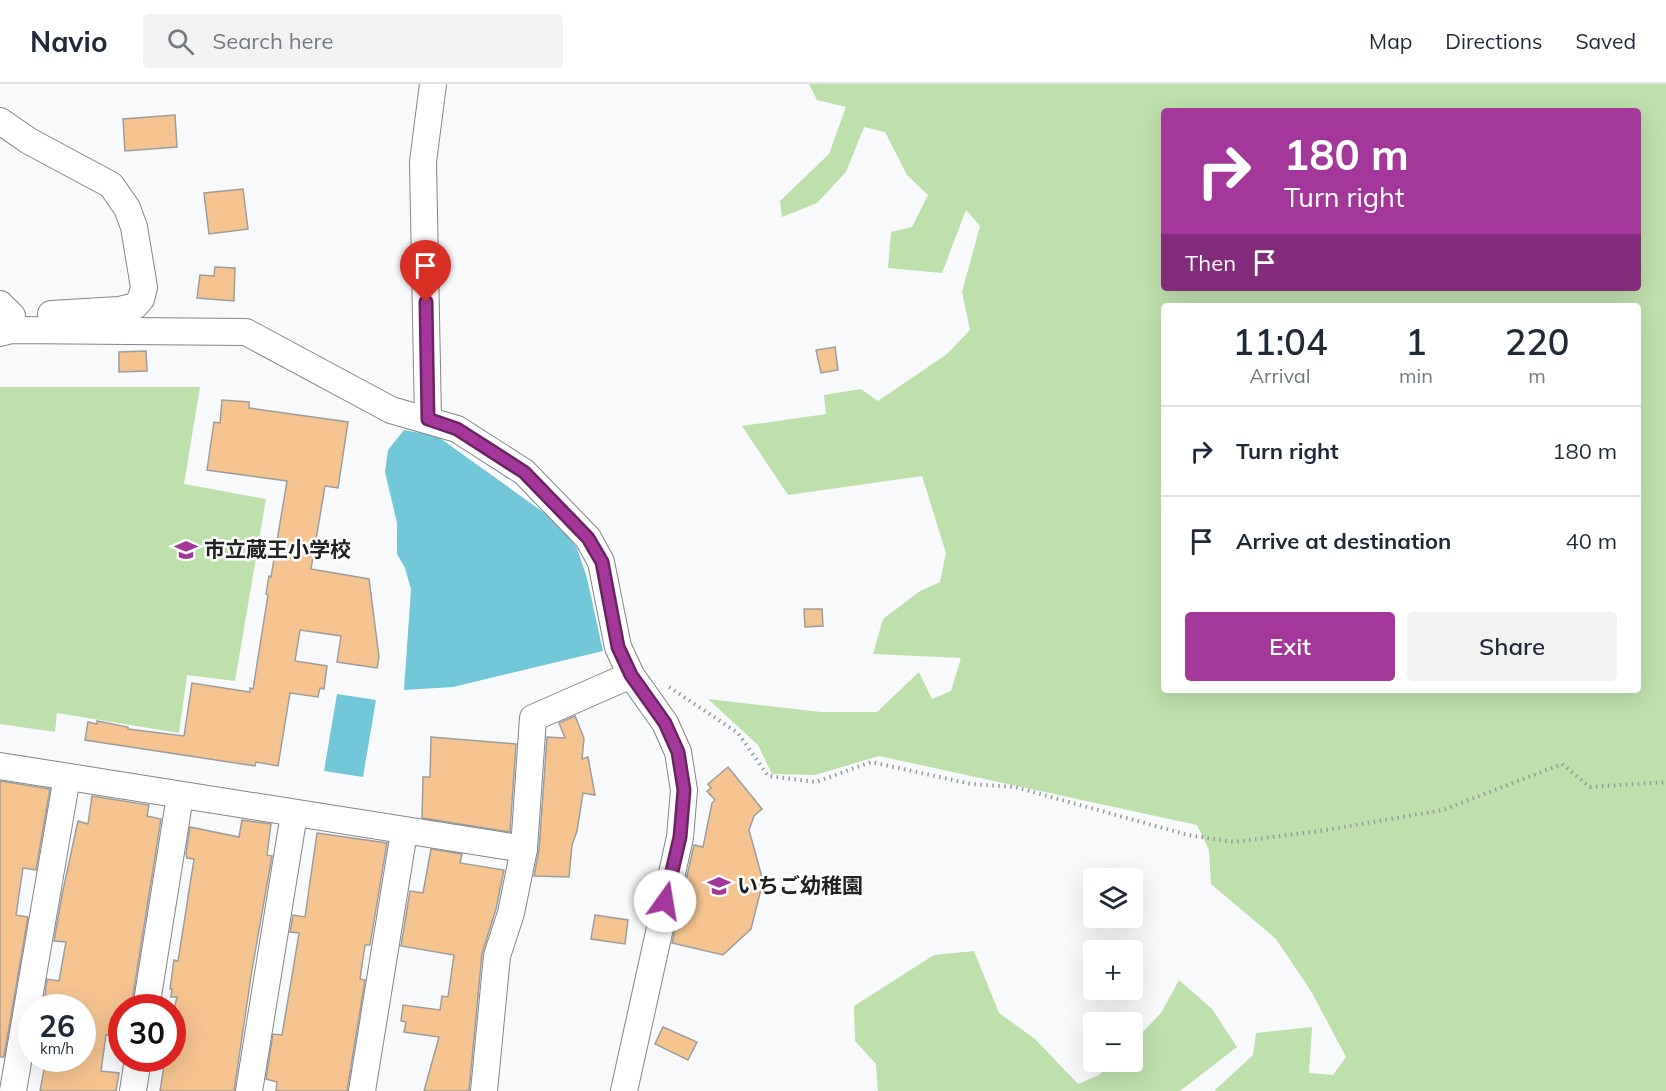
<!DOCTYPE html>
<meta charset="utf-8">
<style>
:root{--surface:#fff;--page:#f2f2f3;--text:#1f2937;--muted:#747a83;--line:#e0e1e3;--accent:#a3389a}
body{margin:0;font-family:Mulish,"Noto Sans JP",sans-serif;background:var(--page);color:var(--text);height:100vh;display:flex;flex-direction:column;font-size:22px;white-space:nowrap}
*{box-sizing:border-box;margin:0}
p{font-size:20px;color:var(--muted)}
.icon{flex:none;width:33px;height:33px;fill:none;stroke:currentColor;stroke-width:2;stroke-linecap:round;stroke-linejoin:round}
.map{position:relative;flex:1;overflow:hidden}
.panel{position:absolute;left:1161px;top:219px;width:480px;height:390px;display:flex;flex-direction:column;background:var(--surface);border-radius:6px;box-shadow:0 6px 24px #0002}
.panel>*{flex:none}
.top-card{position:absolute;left:1161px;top:24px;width:480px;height:183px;border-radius:6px;box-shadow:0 6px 24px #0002;background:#a3389a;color:#fff;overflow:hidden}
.controls{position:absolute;left:1083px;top:784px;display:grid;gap:12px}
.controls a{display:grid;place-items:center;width:60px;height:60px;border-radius:6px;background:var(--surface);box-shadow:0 6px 24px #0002;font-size:30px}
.speed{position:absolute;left:18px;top:910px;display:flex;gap:12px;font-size:30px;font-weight:700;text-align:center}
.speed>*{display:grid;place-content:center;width:78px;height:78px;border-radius:50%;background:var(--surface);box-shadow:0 6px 24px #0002;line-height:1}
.speed small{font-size:15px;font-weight:400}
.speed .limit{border:9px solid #d22;background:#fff;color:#111}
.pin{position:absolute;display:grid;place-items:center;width:51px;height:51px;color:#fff;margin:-62px -26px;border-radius:50% 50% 50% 0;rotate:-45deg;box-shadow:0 0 6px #0007}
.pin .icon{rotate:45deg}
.me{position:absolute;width:66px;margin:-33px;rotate:13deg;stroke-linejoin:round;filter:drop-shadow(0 0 4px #0008)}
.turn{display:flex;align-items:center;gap:21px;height:126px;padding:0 24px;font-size:27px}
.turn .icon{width:78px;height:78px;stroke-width:2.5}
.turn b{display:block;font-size:42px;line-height:51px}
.then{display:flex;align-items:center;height:57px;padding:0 24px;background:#0003;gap:12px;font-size:22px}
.eta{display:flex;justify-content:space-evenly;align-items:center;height:102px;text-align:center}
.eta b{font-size:36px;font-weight:600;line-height:42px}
.cta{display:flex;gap:12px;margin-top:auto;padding:12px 24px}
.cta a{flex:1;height:69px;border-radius:6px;background:var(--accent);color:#fff;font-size:24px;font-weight:600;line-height:69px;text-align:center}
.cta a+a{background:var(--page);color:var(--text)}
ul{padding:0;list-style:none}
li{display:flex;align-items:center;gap:18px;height:90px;padding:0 24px;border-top:2px solid var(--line)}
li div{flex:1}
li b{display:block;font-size:22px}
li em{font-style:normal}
header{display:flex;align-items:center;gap:36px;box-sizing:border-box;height:84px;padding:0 30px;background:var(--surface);border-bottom:2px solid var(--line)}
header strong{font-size:28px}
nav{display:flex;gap:33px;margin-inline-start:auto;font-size:21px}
.search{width:420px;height:54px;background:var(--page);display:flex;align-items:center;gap:15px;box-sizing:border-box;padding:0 21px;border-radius:6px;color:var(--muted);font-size:22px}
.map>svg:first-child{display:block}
.green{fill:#bee0ab;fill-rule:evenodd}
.water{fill:#72c8d9}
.building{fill:#f4c390;stroke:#9f9d9b;stroke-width:1.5}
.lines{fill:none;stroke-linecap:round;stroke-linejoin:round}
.minor-casing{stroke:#848587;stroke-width:28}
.path{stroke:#989a9b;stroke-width:4;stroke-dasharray:1.5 4.5;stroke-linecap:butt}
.minor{stroke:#fff;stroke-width:26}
.route-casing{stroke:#6a2464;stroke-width:15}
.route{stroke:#a3389a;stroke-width:10}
.labels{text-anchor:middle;stroke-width:5;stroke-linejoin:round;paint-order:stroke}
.poi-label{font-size:21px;font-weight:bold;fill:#212222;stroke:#fff;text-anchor:start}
</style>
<header>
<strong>Navio</strong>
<div class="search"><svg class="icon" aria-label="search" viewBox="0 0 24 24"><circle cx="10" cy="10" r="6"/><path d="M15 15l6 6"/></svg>Search here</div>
<nav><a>Map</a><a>Directions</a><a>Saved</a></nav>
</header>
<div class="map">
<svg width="1666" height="1007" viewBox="0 0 1666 1007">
<rect width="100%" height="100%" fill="#f7f9fb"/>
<g class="green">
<path d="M 809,0 L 1666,0 L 1666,1007 L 1214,1007 L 1253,971 L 1256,949 L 1312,943 L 1309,989 L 1333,991 L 1346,973 L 1311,907 L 1276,855 L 1211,800 L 1209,766 L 1197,741 L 879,672 L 815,691 L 772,690 L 758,661 L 708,615 L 821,628 L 877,628 L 919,588 L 932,615 L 951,607 L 961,574 L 873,570 L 883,535 L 920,507 L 940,498 L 946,469 L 922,392 L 788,411 L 742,342 L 826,330 L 824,311 L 861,305 L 878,317 L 947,270 L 970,246 L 962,208 L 980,142 L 966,126 L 942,189 L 888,184 L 891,148 L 912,143 L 928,111 L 907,91 L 885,48 L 864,43 L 846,88 L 817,119 L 782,133 L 780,117 L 829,70 L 846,23 L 817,16 ZM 1164,27 L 1638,27 L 1638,204 L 1164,204 ZM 1164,222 L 1638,222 L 1638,606 L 1164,606 Z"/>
<path d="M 0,303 L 200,303 L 184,400 L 266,415 L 235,597 L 187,591 L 179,649 L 57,629 L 55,648 L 0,640 Z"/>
<path d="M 974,867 L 999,929 L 1035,955 L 1078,1000 L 1099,991 L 1112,978 L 1132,978 L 1133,958 L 1161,929 L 1179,896 L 1212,925 L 1237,963 L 1180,1007 L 878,1007 L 876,980 L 855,957 L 854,922 L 934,871 Z"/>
</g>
<g class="water">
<path d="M 404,346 L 437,352 L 557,438 L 577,464 L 587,494 L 603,567 L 453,603 L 404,606 L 411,505 L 405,484 L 397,470 L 397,439 L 385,388 L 388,366 Z"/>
<path d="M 337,610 L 376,616 L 363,693 L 324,687 Z"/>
</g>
<g class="building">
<path d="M 175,31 L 177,63 L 125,67 L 123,35 Z"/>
<path d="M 243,105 L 248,145 L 209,150 L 204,109 Z"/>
<path d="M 215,183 L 235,184 L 234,217 L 197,214 L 200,191 L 214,192 Z"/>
<path d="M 835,263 L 838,286 L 821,289 L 816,266 Z"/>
<path d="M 146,267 L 147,287 L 119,288 L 119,268 Z"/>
<path d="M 222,316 L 249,318 L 249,324 L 348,338 L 338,404 L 325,402 L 311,485 L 369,495 L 379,573 L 377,584 L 337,578 L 341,552 L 300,546 L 295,577 L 327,582 L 324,605 L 320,604 L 318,613 L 290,609 L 278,682 L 256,678 L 255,682 L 85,656 L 88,638 L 97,640 L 97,637 L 128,643 L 128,645 L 184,652 L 192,599 L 250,608 L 250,604 L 253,605 L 268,511 L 266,510 L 269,492 L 271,493 L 287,397 L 207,386 L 214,338 L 220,339 Z"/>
<path d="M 804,525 L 822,525 L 823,542 L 805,543 Z"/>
<path d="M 575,632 L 584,654 L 582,675 L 588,673 L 595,711 L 583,709 L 577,747 L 572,761 L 569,793 L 534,792 L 539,766 L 547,653 L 565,654 L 559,639 Z"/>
<path d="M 431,653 L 516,660 L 510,748 L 422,734 L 423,693 L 430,693 Z"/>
<path d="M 728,683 L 762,725 L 754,732 L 749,746 L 763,797 L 751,845 L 723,871 L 672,859 L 694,761 L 703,763 L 712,719 L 715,716 L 707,707 L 711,704 L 708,700 Z"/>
<path d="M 0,697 L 50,705 L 36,786 L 23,784 L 16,831 L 28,833 L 4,973 L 0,973 Z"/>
<path d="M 92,712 L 149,721 L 147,732 L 161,735 L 131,924 L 122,924 L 122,953 L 106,951 L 101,987 L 119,989 L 116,1007 L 40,1007 L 46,975 L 82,975 L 82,924 L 53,924 L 55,914 L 45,912 L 47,895 L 59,897 L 66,858 L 54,857 L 62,811 L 78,737 L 88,740 Z"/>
<path d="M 242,736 L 271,740 L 267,771 L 272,772 L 252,886 L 234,1007 L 160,1007 L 165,975 L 172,975 L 172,934 L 177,913 L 171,913 L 172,905 L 170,905 L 174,876 L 178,877 L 194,775 L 187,774 L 186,770 L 190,743 L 239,753 Z"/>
<path d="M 317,749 L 387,759 L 370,861 L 365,861 L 360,895 L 365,896 L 347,1007 L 276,1007 L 277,998 L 266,995 L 273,950 L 282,951 L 293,886 L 299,849 L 290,848 L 293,831 L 305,833 Z"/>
<path d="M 431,765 L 462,770 L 460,779 L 504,786 L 496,825 L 482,870 L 469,1007 L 424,1007 L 439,953 L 404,948 L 406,938 L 401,937 L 403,921 L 440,926 L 442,912 L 448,913 L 454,871 L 401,862 L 410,807 L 423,809 Z"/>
<path d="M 595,831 L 628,836 L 625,860 L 591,855 Z"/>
<path d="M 663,943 L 697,958 L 688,976 L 655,960 Z"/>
</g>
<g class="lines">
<g class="minor-casing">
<g id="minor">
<path d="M 0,37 L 29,57 L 111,101 L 127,124 L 134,143 L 144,203 L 141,215 L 135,222 L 119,226 L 51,230"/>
<path d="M 0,220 L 12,232 L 12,246"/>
<path d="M 0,249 L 12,246 L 246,248 L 391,326 L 457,345 L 524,388 L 588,454 L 601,478 L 618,563 L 631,591 L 665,639 L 678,668 L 684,706 L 680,753 L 624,1007"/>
<path d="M 428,335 L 423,78 L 433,0"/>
<path d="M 0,682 L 524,765"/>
<path d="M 146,924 L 180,712"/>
<path d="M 13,1007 L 67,693"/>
<path d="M 133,1007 L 138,975"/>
<path d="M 249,1007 L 294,730"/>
<path d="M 362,1007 L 404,748"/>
<path d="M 484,1007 L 497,872 L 511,829 L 524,765 L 533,634 L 631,591"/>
</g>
</g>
<path class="path" d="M 669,603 L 738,649 L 768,692 L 816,698 L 871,678 L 971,700 L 1015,703 L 1188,751 L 1234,758 L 1320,747 L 1443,726 L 1562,680 L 1590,703 L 1666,698"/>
<use href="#minor" class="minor"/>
</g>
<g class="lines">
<g class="route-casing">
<path id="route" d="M 426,218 L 428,335 L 457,345 L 524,388 L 588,454 L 602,478 L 618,563 L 631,591 L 665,639 L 678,668 L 684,706 L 680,753 L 665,817"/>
</g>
<use href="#route" class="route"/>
</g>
<defs>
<g id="school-bare" transform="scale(1.8)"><path d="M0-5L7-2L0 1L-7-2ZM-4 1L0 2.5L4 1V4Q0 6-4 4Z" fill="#a3389a" stroke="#fff" stroke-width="2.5" paint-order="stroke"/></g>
</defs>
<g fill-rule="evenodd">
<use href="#school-bare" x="186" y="466"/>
<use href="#school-bare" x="719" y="802"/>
</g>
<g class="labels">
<g class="poi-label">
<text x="204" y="473">市立蔵王小学校</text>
<text x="737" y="809">いちご幼稚園</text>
</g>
</g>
</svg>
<div class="controls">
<a><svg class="icon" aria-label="layers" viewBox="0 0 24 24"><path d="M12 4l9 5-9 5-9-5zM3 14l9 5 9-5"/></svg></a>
<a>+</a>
<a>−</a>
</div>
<div class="speed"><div>26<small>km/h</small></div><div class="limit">30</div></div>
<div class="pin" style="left:426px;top:218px;background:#d93025"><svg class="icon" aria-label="arrive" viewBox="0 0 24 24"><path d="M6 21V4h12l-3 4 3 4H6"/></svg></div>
<svg class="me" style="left:665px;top:817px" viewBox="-20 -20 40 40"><circle r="19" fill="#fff"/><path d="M0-13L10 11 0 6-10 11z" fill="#a3389a"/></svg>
<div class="top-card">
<div class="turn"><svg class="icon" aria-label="right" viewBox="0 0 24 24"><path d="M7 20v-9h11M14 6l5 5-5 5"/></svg><div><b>180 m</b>Turn right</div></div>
<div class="then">Then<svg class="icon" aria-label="arrive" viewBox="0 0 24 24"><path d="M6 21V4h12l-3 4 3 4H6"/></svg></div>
</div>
<section class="panel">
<div class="eta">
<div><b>11:04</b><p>Arrival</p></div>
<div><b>1</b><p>min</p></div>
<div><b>220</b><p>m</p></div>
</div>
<ul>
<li><svg class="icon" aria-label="right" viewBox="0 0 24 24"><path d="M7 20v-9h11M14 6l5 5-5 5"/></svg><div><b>Turn right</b></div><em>180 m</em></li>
<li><svg class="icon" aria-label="arrive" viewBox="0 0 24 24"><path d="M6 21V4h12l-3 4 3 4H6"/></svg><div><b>Arrive at destination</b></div><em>40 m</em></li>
</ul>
<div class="cta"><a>Exit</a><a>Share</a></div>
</section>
</div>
